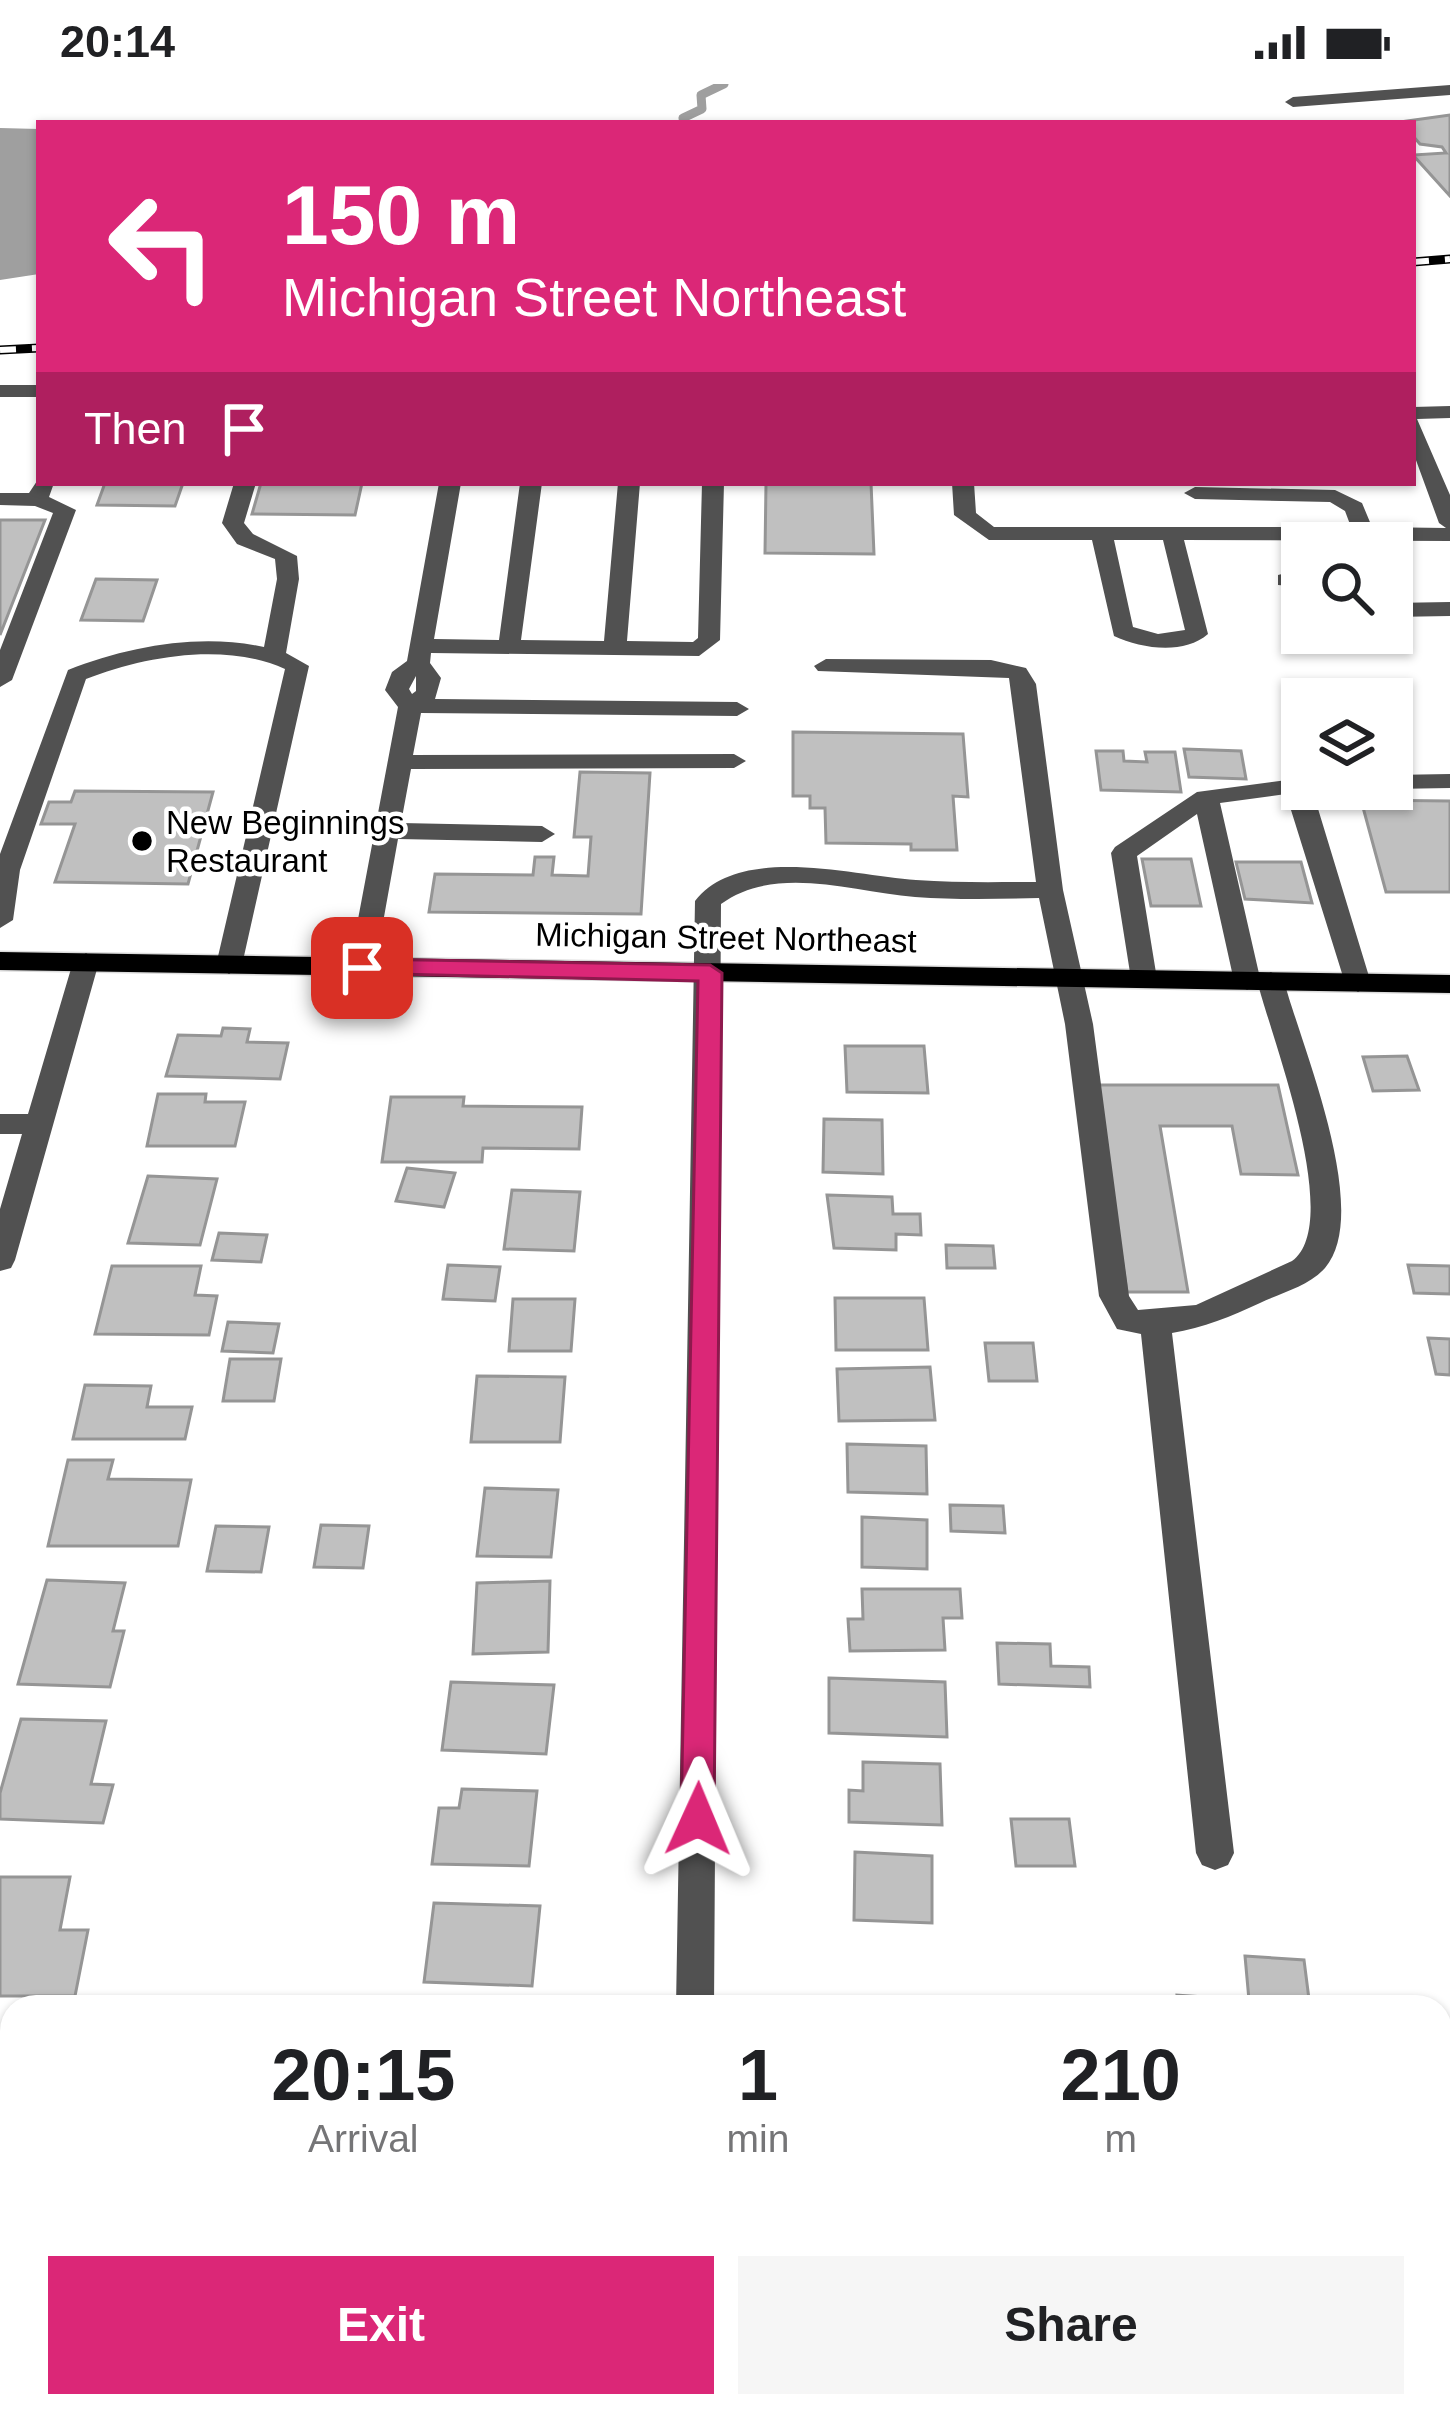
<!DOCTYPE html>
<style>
:root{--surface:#fff;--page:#f6f6f6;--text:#202124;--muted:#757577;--accent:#db2777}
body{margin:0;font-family:Arial,sans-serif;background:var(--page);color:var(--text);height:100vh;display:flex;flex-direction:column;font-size:45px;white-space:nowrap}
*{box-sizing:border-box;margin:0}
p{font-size:39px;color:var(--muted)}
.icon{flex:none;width:66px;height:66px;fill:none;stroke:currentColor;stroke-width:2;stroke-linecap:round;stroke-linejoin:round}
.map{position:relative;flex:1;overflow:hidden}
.sheet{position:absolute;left:0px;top:1911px;width:1452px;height:423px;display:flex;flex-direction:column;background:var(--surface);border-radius:36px 36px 0 0;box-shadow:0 3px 9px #0004}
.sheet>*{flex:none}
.top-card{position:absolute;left:36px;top:36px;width:1380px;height:366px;border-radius:0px;box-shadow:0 3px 9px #0004;background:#db2777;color:#fff;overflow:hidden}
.fabs{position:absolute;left:1281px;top:438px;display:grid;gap:24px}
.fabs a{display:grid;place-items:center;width:132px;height:132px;border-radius:0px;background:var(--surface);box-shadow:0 3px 9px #0004;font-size:60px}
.pin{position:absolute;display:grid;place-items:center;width:102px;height:102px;color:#fff;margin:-51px;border-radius:24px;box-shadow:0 6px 18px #0006}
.me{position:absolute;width:132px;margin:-66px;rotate:1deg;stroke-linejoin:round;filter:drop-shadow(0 0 9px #0008)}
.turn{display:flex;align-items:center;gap:42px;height:252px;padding:0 48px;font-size:54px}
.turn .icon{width:156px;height:156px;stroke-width:2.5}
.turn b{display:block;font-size:84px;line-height:102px}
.then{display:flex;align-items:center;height:114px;padding:0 48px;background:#0003;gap:24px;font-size:45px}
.eta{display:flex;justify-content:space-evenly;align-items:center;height:204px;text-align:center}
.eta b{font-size:72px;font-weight:700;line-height:84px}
.primary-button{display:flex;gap:24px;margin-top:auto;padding:24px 48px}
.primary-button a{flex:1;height:138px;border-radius:0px;background:var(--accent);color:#fff;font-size:48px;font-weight:700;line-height:138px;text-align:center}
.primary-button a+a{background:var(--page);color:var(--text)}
.status{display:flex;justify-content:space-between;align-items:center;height:84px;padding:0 60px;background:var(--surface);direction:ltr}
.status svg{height:33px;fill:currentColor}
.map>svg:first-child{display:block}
.water{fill:#9f9f9f}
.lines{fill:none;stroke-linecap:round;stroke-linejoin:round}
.stream{stroke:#9f9f9f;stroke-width:9}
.building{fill:#c0c0c0;stroke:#959595;stroke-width:3}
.major-casing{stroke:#dbdbdb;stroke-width:3}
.minor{fill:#515151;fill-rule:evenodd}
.major{fill:#000;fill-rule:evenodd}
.rail-casing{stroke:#000;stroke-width:9}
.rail{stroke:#fff;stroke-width:6;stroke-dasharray:16;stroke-linecap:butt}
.route{fill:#db2777;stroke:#8e194d;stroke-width:3}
.poi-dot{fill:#000;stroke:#fff;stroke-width:4.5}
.labels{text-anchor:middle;stroke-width:9;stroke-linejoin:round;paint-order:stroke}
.poi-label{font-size:33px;fill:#000;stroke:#fff;text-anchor:start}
.street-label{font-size:33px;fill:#000;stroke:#fff}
</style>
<div class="status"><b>20:14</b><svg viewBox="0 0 49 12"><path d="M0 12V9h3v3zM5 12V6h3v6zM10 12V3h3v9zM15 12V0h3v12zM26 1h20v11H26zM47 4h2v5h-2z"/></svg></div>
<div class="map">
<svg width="1450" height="2333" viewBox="0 0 1450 2333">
<rect width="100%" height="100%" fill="#fff"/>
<path class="water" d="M 0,44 L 39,45 L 39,190 L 0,196 Z"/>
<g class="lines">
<path class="stream" d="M 684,39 L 683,34 L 702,25 L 701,11 L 724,0"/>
</g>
<g class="building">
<path d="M 1450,31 L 1450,112 L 1413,71 L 1446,69 L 1442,63 L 1420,60 L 1413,52 L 1413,39 L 1400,38 Z"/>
<path d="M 105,399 L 183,399 L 175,422 L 97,421 Z"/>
<path d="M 261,399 L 362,399 L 355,431 L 252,430 Z"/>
<path d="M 766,399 L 871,399 L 874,470 L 765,469 Z"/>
<path d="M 0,436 L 45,436 L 0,551 Z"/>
<path d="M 96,495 L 157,496 L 143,537 L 81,536 Z"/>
<path d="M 793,648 L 963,650 L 968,713 L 953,712 L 957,766 L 911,766 L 911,760 L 826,759 L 825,724 L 810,724 L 810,712 L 793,712 Z"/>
<path d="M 1184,665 L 1241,667 L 1246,695 L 1189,693 Z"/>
<path d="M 1096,667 L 1123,667 L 1124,677 L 1147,678 L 1145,668 L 1175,668 L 1181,708 L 1101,706 Z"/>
<path d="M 580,688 L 650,689 L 641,830 L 429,828 L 435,790 L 533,791 L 535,773 L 554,773 L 552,791 L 588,792 L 591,753 L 574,753 Z"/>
<path d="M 75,707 L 213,708 L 188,800 L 55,798 L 75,740 L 41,740 L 49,718 L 71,718 Z"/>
<path d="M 1361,716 L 1450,717 L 1450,808 L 1386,808 Z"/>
<path d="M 1142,775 L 1191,775 L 1201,822 L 1151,822 Z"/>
<path d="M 1236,778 L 1301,778 L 1312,819 L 1245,815 Z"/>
<path d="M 223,944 L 250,945 L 247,958 L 288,959 L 280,995 L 166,992 L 178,951 L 221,952 Z"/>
<path d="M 845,962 L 924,962 L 928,1009 L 847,1008 Z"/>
<path d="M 1407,972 L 1419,1006 L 1373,1007 L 1363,973 Z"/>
<path d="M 1096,1001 L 1278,1001 L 1298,1091 L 1241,1090 L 1232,1042 L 1160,1042 L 1188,1208 L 1127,1208 Z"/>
<path d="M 158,1010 L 206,1010 L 205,1018 L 245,1018 L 235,1062 L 147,1062 Z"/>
<path d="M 391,1013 L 464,1013 L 463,1022 L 582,1023 L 579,1065 L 483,1064 L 482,1078 L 382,1078 Z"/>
<path d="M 824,1035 L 882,1036 L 883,1090 L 823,1088 Z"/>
<path d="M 407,1084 L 455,1089 L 444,1123 L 396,1117 Z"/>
<path d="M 148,1092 L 217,1095 L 200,1161 L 128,1159 Z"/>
<path d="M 512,1106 L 580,1108 L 574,1167 L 504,1165 Z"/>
<path d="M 827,1111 L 892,1113 L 893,1130 L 920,1130 L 921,1151 L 896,1150 L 896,1166 L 834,1164 Z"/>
<path d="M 219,1149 L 267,1151 L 261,1178 L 212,1176 Z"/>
<path d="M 946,1161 L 993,1162 L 995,1184 L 947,1184 Z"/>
<path d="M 448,1181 L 500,1183 L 495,1217 L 443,1215 Z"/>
<path d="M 1408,1181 L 1450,1182 L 1450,1210 L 1414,1209 Z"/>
<path d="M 112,1182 L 201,1182 L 195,1211 L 217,1212 L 209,1251 L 95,1250 Z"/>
<path d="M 835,1214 L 924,1214 L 928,1266 L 836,1266 Z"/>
<path d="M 513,1215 L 575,1215 L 571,1267 L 509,1267 Z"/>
<path d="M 228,1238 L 279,1240 L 273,1269 L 222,1267 Z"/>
<path d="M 1428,1254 L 1450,1255 L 1450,1291 L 1436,1290 Z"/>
<path d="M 985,1259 L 1033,1259 L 1037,1297 L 989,1297 Z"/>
<path d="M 230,1275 L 281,1275 L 274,1317 L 223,1317 Z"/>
<path d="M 930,1283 L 935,1336 L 839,1337 L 837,1285 Z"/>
<path d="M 477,1292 L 565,1293 L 560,1358 L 471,1358 Z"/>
<path d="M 85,1301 L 151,1302 L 147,1323 L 192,1323 L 185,1355 L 73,1355 Z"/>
<path d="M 847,1360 L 926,1362 L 927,1410 L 848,1408 Z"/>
<path d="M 68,1376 L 113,1376 L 108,1395 L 191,1396 L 178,1462 L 48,1462 Z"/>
<path d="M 485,1404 L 558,1406 L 551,1473 L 477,1472 Z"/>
<path d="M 950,1421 L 1003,1422 L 1005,1449 L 951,1447 Z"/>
<path d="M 862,1433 L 927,1436 L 927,1485 L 862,1483 Z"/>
<path d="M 321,1441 L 369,1442 L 363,1484 L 314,1483 Z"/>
<path d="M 216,1442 L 269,1443 L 261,1488 L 207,1487 Z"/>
<path d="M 47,1496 L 125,1499 L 113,1547 L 124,1547 L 110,1603 L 18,1600 Z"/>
<path d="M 550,1497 L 548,1568 L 473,1570 L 477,1499 Z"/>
<path d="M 862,1505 L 960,1505 L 962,1534 L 943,1534 L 945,1566 L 850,1567 L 848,1535 L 863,1535 Z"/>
<path d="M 997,1559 L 1050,1560 L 1051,1582 L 1089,1583 L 1090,1603 L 999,1600 Z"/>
<path d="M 829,1594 L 945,1598 L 947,1653 L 829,1649 Z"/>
<path d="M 451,1598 L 554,1601 L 546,1670 L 442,1666 Z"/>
<path d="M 21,1635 L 106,1637 L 91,1700 L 113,1701 L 103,1739 L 0,1735 L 0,1709 Z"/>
<path d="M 863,1678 L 940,1680 L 942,1741 L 849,1738 L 849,1706 L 863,1707 Z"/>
<path d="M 462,1705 L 537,1707 L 529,1782 L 432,1780 L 439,1724 L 459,1724 Z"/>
<path d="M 1011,1735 L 1069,1735 L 1075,1782 L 1016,1782 Z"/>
<path d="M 855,1768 L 932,1772 L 932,1839 L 854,1836 Z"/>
<path d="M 0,1793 L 70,1793 L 60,1846 L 88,1846 L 75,1912 L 0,1912 Z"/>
<path d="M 434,1819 L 540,1822 L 532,1902 L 424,1898 Z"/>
<path d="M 1245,1872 L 1304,1876 L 1310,1923 L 1178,1923 L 1177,1911 L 1249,1916 Z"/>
<path d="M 1440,1935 L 1447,1935 L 1450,1951 L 1450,2014 L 1440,2013 Z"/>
<path d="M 0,1951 L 12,1951 L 3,1998 L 12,1998 L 12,2064 L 0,2064 Z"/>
<path d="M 393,2322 L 495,2322 L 494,2333 L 392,2333 Z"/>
<path d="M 870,2323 L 979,2328 L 979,2333 L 870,2333 Z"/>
</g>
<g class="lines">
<g class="major-casing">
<path id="major" d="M 0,868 L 1450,891 L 1450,909 L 0,886 Z"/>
</g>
<g class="minor">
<path d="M 1450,1 L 1450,11 L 1293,23 L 1285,18 L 1293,13 Z"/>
<rect x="0" y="301" width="39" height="12"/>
<path d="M 1450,322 L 1450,334 L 1417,335 L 1450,411 L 1450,457 L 1184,456 L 1208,550 C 1184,571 1142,565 1114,552 L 1092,456 L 989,456 L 954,431 L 952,399 L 974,399 L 976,429 L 994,443 L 1351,443 L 1345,427 L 1330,418 L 1195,415 L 1184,409 L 1195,403 L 1335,406 L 1362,419 L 1372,443 L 1446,444 L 1439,439 L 1413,368 L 1413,323 ZM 1114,456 L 1163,456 L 1185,546 L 1158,550 L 1133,543 Z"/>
<path d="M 39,394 L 39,399 L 54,399 L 49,413 L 76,426 L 12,596 L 0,603 L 0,566 L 53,429 L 35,422 L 0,421 L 0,409 L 29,409 Z"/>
<path d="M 234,399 L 256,399 L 244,439 L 253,450 L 297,472 L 299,495 L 286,569 L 309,582 L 242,881 L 229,890 L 216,881 L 285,585 C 225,558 145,572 86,595 L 20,786 L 13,836 L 0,844 L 0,770 L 68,586 C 129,562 200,549 264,563 L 277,495 L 275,475 L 237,460 L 222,439 Z"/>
<path d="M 439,399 L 461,399 L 434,555 L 499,556 L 520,399 L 542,399 L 521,556 L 604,557 L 618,399 L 640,399 L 627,557 L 693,558 L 698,554 L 702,399 L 724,399 L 720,556 L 699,572 L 431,569 L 430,579 L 441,594 L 435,615 L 737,618 L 749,625 L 737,632 L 421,629 L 413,671 L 734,670 L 746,677 L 734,684 L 411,685 L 401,739 L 542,742 L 555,750 L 542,758 L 398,755 L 375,883 L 362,892 L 349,883 L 398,623 L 385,606 L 392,588 L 407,577 ZM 416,592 L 416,607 L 412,610 L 409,605 Z"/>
<path d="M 1286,489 L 1302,489 L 1302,503 L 1278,501 L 1278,491 Z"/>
<path d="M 1450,518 L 1450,532 L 1392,533 L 1392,519 Z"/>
<path d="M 1392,543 L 1402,554 L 1391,561 L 1304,560 L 1293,553 L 1302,547 L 1392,549 Z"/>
<path d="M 826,575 L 991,576 L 1026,584 L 1036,600 L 1063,806 L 1093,940 L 1129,1212 L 1138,1226 L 1196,1221 L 1292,1177 C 1344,1139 1272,955 1258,900 L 1247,906 L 1234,897 L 1197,730 L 1137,772 L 1157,895 L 1144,904 L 1131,895 L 1111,769 L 1115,763 L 1197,708 L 1302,694 L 1302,705 L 1312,705 L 1371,899 L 1358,908 L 1345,899 L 1286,710 L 1220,719 L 1260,894 L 1271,888 L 1284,897 C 1301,961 1373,1128 1325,1184 C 1309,1202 1281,1209 1260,1219 C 1232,1232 1203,1244 1172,1249 L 1234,1769 L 1228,1781 L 1215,1786 L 1202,1781 L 1196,1769 L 1141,1250 L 1117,1245 L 1099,1212 L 1065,940 L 1039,814 C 998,815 956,816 915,813 C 853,808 776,780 721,820 L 714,1923 L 676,1923 L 695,817 C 740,759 854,792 916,796 C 956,799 996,798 1036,798 L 1009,594 L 818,587 L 814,582 Z"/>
<path d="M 1450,690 L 1450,704 L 1392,705 L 1390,705 L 1392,691 Z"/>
<path d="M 86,869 L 99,878 L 15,1176 L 11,1184 L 0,1187 L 0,1125 L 22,1050 L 0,1050 L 0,1030 L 28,1030 L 73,878 Z"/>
<rect x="1440" y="2161" width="10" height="42"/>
<rect x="667" y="2322" width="44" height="11"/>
</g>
<use href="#major" class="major"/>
<g class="rail-casing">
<g id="rail">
<path d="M 1413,178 L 1450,175"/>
<path d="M 0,266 L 39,264"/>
</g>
</g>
<use href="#rail" class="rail"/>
</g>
<path class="route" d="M 362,875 L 710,881 L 722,889 L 714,1735 L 710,1746 L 698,1750 L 686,1746 L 681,1735 L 698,897 L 354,889 L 350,884 Z"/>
<circle class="poi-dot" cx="142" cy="757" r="12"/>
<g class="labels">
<g class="poi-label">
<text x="166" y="750">New Beginnings<tspan x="166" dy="38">Restaurant</tspan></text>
</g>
<g class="street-label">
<text transform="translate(726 853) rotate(1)" y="12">Michigan Street Northeast</text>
</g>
</g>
</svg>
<div class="fabs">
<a><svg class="icon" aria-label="search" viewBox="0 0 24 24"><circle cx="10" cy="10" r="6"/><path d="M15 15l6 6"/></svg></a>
<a><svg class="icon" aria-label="layers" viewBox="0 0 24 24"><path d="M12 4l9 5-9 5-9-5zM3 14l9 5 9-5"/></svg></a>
</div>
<div class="pin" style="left:362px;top:884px;background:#d93025"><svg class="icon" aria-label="arrive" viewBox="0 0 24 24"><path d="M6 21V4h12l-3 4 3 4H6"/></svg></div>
<svg class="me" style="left:698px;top:1735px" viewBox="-20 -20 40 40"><path d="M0-17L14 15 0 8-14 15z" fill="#db2777" stroke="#fff" stroke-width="4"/></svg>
<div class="top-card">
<div class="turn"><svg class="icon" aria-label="left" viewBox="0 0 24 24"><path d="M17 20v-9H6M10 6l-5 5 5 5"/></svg><div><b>150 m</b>Michigan Street Northeast</div></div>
<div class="then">Then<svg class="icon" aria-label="arrive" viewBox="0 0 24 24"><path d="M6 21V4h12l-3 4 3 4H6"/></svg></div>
</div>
<section class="sheet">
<div class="eta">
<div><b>20:15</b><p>Arrival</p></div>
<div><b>1</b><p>min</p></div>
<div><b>210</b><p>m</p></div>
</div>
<div class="primary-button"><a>Exit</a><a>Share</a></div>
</section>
</div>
